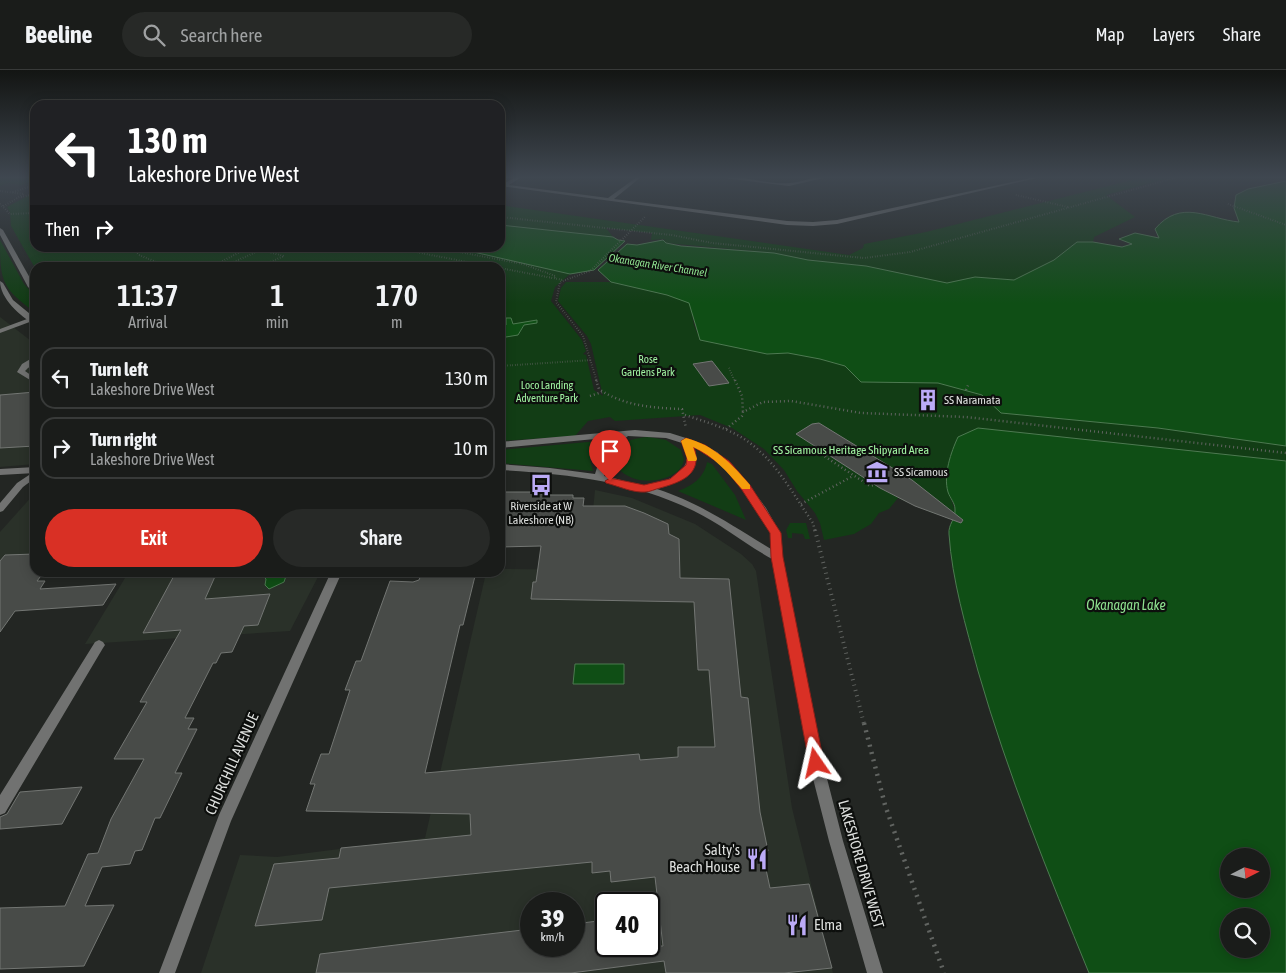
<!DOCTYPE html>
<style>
:root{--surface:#1a1c1a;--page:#272927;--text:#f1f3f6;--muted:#9fa1a2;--line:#383a39;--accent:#d93025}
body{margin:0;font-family:"Asap Condensed",sans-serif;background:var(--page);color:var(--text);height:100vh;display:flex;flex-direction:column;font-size:19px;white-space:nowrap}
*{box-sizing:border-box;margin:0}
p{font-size:16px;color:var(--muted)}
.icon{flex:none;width:28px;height:28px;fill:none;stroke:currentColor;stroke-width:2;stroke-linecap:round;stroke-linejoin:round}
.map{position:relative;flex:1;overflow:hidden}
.panel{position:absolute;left:30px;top:192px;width:475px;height:315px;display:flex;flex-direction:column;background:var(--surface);border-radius:15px;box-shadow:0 2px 12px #0003,0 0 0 1px var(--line)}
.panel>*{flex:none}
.banner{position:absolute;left:30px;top:30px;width:475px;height:152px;border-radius:15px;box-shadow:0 2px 12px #0003,0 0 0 1px var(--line);background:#202124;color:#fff;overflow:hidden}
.needle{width:32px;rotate:84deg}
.buttons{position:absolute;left:1220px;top:778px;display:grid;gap:10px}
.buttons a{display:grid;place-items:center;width:50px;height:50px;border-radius:50%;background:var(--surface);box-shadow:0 2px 12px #0003,0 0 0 1px var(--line);font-size:25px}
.speed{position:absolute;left:520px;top:822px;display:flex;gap:10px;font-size:25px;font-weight:700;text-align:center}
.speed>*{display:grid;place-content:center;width:65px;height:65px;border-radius:50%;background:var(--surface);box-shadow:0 2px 12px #0003,0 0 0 1px var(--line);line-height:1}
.speed small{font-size:12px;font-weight:400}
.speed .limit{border:2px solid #111;border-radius:8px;background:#fff;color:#111}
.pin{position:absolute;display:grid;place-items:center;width:42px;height:42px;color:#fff;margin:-51px -21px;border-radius:50% 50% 50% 0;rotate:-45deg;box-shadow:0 0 5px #0007}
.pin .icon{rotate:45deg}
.me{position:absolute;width:55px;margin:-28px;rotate:349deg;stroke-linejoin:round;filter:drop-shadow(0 0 4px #0008)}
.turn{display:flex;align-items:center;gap:18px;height:105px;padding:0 15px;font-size:22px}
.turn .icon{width:65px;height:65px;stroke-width:2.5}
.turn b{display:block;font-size:35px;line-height:42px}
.then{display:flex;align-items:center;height:48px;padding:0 15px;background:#0003;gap:10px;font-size:19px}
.eta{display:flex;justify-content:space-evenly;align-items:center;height:85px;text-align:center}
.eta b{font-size:30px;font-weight:600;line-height:35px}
.button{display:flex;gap:10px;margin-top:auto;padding:10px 15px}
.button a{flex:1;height:58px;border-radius:30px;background:var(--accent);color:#fff;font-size:20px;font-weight:600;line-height:58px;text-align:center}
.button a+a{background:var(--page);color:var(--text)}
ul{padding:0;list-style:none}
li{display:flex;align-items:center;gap:15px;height:62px;margin:0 10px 8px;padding:0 5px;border:2px solid var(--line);border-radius:15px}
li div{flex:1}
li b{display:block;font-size:19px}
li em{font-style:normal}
header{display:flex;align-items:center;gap:30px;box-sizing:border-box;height:70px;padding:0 25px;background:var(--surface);border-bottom:1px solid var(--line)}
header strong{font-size:24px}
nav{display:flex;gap:28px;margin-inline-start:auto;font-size:18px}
.search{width:350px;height:45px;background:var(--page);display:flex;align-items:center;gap:12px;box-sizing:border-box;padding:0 18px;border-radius:28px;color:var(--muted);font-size:19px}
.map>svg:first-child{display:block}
.built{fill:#2a3129;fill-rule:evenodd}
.green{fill:#123d15}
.water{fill:#0f4e15;stroke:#4d7a51;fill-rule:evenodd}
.building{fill:#484b48;stroke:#737673}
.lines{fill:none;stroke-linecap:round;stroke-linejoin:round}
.path-far3{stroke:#616461;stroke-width:2;stroke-dasharray:0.5 2;stroke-linecap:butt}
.path-far2{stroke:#616461;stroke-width:2.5;stroke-dasharray:1 3;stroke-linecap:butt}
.path-far1{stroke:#616461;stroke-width:4;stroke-dasharray:1 4.5;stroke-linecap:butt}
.path{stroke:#616461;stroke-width:4.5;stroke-dasharray:2 5.5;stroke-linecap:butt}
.service{fill:#717271;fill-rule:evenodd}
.minor{fill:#717271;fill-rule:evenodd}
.tertiary{fill:#717271;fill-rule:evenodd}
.route{fill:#d93025;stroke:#8d1f18}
.slow{fill:#f59e0b}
.labels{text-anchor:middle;stroke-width:4.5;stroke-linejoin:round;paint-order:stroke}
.far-water-label{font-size:11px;font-style:italic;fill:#8fe290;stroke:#0d0f0d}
.far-park-label{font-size:11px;fill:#a1f4a2;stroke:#0d0f0d}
.poi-label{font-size:12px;fill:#dddfdd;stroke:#0d0f0d;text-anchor:start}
.park-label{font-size:12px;fill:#a1f4a2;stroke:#0d0f0d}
.water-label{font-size:14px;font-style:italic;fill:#8fe290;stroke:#0d0f0d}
.near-street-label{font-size:15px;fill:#dddfdd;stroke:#0d0f0d}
.near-poi-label{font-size:15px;fill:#dddfdd;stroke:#0d0f0d;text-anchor:end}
</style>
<header>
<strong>Beeline</strong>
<div class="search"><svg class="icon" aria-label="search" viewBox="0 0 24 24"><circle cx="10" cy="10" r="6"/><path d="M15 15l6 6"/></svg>Search here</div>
<nav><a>Map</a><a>Layers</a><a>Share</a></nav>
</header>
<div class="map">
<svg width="1286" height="903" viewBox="0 0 1286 903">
<rect width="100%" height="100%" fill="#232623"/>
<g class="built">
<path d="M 0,247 L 35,274 L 35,394 L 0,397 Z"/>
<path d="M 595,420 L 632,428 L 695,454 L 741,484 L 752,494 L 756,501 L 792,738 L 833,903 L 201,903 L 240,785 L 277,787 L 425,768 L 486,503 L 500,502 L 500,499 L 587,500 ZM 531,834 L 574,834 L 574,876 L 531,876 ZM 606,834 L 649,834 L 649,876 L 606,876 Z"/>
<path d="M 35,423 L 35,502 L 50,503 L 0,506 L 0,462 Z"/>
<path d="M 128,503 L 320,503 L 290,561 L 85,574 Z"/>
</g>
<g class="green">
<path d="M 0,107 L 35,107 L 35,111 L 22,115 L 8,113 L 0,116 Z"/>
<path d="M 1144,107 L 1172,107 L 1106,125 L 1135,147 L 1094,167 L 1093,172 L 1077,172 L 1054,190 L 1014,210 L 975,207 L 947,213 L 866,196 L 808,190 L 774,183 L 666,173 L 663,170 L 666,169 L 651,170 L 652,163 L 606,158 L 613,167 L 500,155 L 500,135 L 849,185 L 863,178 L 864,174 L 926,162 Z"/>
<path d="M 35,122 L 35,178 L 456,178 L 570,204 L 555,217 L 551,231 L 582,270 L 586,281 L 583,284 L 586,285 L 594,320 L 603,326 L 591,274 L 587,266 L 558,231 L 561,218 L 566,212 L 611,212 L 683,229 L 690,233 L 694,255 L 700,270 L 767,284 L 788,283 L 820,289 L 845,296 L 861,312 L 938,313 L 982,325 L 1001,343 L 1158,358 L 1286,376 L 1286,391 L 978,358 C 962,378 945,391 948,418 C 949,429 956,436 955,448 L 933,443 L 898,428 L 889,439 L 879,443 L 871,454 L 854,464 L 824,470 L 820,453 L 815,443 L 797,421 L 784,400 L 764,379 L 732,358 L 700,345 L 615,351 L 610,347 L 588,351 L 575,366 L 500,371 L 500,198 L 35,198 L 11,156 L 10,142 L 7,137 Z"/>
<path d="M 0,170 L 24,214 L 35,226 L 35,242 C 1,218 0,210 0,170 Z"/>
<path d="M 649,367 L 666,370 L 681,380 L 684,390 C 682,400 674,405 665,408 C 617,423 587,370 649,367 Z"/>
<path d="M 599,371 L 590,389 L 593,401 L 500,393 L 500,380 Z"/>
<path d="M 707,392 L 712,394 L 735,425 L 746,450 L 678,421 C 692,416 704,408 707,392 Z"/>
<path d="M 790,453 L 806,453 L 810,469 L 805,469 L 803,464 L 792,463 L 792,468 L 788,468 L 786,460 Z"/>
</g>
<g class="water">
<path d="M 1286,111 L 1286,376 L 1158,358 L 1001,343 L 982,325 L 938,313 L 861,312 L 845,296 L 820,289 L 788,283 L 767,284 L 700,270 L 689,233 L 667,225 L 611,212 L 598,200 L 627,174 L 637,175 L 663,170 L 666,173 L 681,176 L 774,183 L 808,190 L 866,196 L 947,213 L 975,207 L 1014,210 L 1054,190 L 1077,172 L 1093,172 L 1122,177 L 1132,174 L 1119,169 L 1135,163 L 1159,168 L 1155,159 C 1181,128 1208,149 1239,152 L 1234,138 L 1236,125 L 1248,119 Z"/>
<path d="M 500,155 L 613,167 L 618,170 L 625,171 L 594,200 L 570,204 L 456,178 L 500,178 Z"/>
<path d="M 506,248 L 511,248 L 513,254 L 537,250 L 537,253 L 524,255 L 518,265 L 500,268 L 501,254 L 506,255 Z"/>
<path d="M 978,358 L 1286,391 L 1286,903 L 1089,903 C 1048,803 1008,705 978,601 C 966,557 952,510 949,464 C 948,454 956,449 955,439 C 955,433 950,428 948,422 C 943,405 951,382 958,367 ZM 1229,786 L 1261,786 L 1261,819 L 1229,819 ZM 1229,846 L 1261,846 L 1261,879 L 1229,879 Z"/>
<path d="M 263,503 L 263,502 L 287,503 L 284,512 L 269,519 L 265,515 L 266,509 L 262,505 Z"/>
<path d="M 575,594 L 624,594 L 624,614 L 573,614 Z"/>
</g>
<g class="building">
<path d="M 712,291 L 726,309 L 729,313 L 709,316 L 693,294 Z"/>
<path d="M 35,322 L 35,376 L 0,378 L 0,325 Z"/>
<path d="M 819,353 L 912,410 L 963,450 L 961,453 L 915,436 L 880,418 L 796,364 L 812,354 Z"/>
<path d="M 500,422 L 543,422 L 542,425 L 573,425 L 573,428 L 584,428 L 583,436 L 625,436 L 644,443 L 668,454 L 669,464 L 679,469 L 680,508 L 729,509 L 741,627 L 748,628 L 760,742 L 768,781 L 762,781 L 770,818 L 809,814 L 832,898 L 784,903 L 666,903 L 664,891 L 571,903 L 316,903 L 320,884 L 531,859 L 531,876 L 574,876 L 574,854 L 606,850 L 606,876 L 663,876 L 655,807 L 611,812 L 610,801 L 592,803 L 592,792 L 329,818 L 322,850 L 255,856 L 274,794 L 339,788 L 341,778 L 471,765 L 470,744 L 306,741 L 315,714 L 310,714 L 321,684 L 329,684 L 350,620 L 345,620 L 356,591 L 361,591 L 390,511 L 413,512 L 419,510 L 421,505 L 455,506 L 456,502 L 476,502 L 463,555 L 460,555 L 425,703 L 639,684 L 640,690 L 678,687 L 678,677 L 715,677 L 709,600 L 698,600 L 694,532 L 531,529 L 533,512 L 536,512 L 541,476 L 500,477 Z"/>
<path d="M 35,484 L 35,502 L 44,502 L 37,511 L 45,511 L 40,519 L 116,514 L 103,535 L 15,541 L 0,562 L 0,491 L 5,485 Z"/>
<path d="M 176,502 L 217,502 L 205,529 L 270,524 L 258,555 L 244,556 L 232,582 L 221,583 L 216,593 L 213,593 L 185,648 L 194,648 L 188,659 L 197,659 L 175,703 L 182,703 L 160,748 L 155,748 L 142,780 L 135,781 L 130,794 L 102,797 L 85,836 L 114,835 L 84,896 L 0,899 L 0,838 L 65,836 L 88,784 L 98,783 L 111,749 L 144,689 L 114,689 L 147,632 L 140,632 L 181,560 L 143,563 Z"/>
<path d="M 82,717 L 62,754 L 0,759 L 0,747 L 7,744 L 20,722 Z"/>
</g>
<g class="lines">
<g class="path-far3">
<path d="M 0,121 L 24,124 L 2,137"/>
<path d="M 13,122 L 35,115"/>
<path d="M 1016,125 L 1068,137"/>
<path d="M 21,127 L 35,124"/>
<path d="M 0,134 L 10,144 L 35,143"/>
<path d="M 1228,134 L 1286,155"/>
<path d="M 500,147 L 672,165 L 712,173 L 864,188 L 910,182 L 1178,107"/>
<path d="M 132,178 L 139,185 L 171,198"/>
<path d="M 395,178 L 498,198"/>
<path d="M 438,178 L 523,194 L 555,206 L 555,208"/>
<path d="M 209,198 L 240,182 L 260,180"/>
<path d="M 220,198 L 261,180 L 284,186 L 261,196"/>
<path d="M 500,198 L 563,210"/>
<path d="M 500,285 L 503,288 L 503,296"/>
<path d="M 500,296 L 592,290"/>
<path d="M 729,298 L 735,312"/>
<path d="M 597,312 L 583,266 L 556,232 L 560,212 L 590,201 L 645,147"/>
</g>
<g class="path-far2">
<path d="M 596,310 L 599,319 C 623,336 654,338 682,339 L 686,358"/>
<path d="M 735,310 L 742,326 L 743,342"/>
<path d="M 966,320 L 969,313"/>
<path d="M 590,326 L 602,322"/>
<path d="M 685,345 C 709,353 735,360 755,377 C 779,397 795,427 813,453 L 815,461"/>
<path d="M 726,359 L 742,346 L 743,342 L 763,332 L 791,331 L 861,343 L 966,347 L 1286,383"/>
<path d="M 827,385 L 824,386 L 870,416 L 874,415"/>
<path d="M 801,434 L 853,406"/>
</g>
<path class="path-far1" d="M 815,460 L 864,654"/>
<path class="path" d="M 864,653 L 885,735 L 944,903"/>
<g class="service">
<path d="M 35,246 L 35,250 L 0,263 L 0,259 Z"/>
<path d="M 32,288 L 35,288 L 35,293 L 28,298 L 25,301 L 35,308 L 35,313 L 17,302 L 22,294 Z"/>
<path d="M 35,397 L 35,403 L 0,405 L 0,399 Z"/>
<path d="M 99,570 L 103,572 L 105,575 L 103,578 L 5,743 L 0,745 L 0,725 L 95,572 Z"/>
</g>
<g class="minor">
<path d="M 516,107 L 521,107 L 509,115 L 608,128 L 637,107 L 641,107 L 614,129 L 787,151 L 813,152 L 837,150 L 1035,107 L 1041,107 L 837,154 L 813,156 L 787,155 L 500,116 L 500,114 L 503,114 Z"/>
<path d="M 716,107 C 740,104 766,115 790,113 C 803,112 816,105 828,107 L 789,116 Z"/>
<path d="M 35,401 L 35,408 L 23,417 L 3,441 L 0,442 L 0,433 L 17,413 Z"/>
<path d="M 331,502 L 342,502 L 231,751 L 175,903 L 159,903 L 219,745 Z"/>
</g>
<g class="tertiary">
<path d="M 0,158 L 3,160 L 35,217 L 35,223 L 28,217 L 0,165 Z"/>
<path d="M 0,211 L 3,213 L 13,230 L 35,248 L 35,254 C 20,247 0,228 0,211 Z"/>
<path d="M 635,360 L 670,363 L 689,369 L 717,382 L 738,401 L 766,438 L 780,463 L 782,487 L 823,693 L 843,771 L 883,903 L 867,903 L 829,771 L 809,693 L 772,489 C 745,474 721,454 694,441 C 633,411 567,404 500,400 L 500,394 L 550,398 L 595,404 L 603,379 L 616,367 L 500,378 L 500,372 ZM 628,366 L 666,368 L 682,373 C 684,377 687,383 687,387 C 688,403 659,416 646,416 C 636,415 616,408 604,406 L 611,380 ZM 693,377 L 711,386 L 732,405 L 757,439 L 770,463 L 771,479 C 731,455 702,434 657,419 C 676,414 691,408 697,388 Z"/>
</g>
</g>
<linearGradient id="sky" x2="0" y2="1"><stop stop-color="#131513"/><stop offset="0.46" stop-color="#3f4750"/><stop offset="1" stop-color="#3f4750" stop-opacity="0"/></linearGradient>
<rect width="1286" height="233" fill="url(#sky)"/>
<path class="route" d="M 686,368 L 705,375 L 729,391 L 750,415 L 781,463 L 783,487 L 824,693 L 822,698 L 816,700 L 811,698 L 809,693 L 771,487 L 770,463 L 742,420 L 722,395 L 694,377 C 703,404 682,412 660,418 C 655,419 650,422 645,422 C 633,423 618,416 606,413 L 605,411 L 610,408 L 644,415 L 670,409 L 686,395 L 687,388 L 681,371 Z"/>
<path class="slow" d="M 686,368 C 714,375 732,394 750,415 L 750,419 L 742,419 C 728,403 714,386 693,377 L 697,389 L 696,391 L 688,391 L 681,371 Z"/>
<defs>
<g id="building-bare" transform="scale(1.725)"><path d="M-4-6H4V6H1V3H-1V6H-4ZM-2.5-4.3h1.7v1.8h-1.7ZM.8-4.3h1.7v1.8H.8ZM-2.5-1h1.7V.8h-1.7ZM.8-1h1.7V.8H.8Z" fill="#bbaaf6" stroke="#0d0f0d" stroke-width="2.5" paint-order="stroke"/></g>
<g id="museum-bare" transform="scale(1.725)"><path d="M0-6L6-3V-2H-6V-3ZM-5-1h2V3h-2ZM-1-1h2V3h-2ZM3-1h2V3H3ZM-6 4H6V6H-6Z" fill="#bbaaf6" stroke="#0d0f0d" stroke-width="2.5" paint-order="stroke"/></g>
<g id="bus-bare" transform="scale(1.725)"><path d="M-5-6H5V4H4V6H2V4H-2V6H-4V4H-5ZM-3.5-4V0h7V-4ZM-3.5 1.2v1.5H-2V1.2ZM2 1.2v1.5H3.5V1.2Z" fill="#bbaaf6" stroke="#0d0f0d" stroke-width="2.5" paint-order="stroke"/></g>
<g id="restaurant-bare" transform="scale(1.725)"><path d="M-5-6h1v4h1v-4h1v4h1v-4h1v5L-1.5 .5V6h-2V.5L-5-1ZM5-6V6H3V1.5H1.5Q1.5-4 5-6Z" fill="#bbaaf6" stroke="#0d0f0d" stroke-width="2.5" paint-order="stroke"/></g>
</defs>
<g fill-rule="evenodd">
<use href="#building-bare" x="928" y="330"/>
<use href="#museum-bare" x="877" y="402"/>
<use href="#bus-bare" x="541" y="415"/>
<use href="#restaurant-bare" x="757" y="789"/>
<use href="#restaurant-bare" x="797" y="855"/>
</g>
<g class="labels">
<g class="far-water-label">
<text transform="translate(658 195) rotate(9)" y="4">Okanagan River Channel</text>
</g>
<g class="far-park-label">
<text x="648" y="293">Rose<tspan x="648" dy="13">Gardens Park</tspan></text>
<text x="547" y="319">Loco Landing<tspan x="547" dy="13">Adventure Park</tspan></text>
</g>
<g class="poi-label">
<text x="944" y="334">SS Naramata</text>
<text x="894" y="406">SS Sicamous</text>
<text x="541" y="440" text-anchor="middle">Riverside at W<tspan x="541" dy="14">Lakeshore (NB)</tspan></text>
</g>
<g class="park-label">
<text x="851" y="384">SS Sicamous Heritage Shipyard Area</text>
</g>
<g class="water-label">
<text x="1126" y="540">Okanagan Lake</text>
</g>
<g class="near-street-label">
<text transform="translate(232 694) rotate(-66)" y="5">CHURCHILL AVENUE</text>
<text transform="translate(861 794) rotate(74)" y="5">LAKESHORE DRIVE WEST</text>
</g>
<g class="near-poi-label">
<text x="740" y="785">Salty's<tspan x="740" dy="17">Beach House</tspan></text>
<text x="814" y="860" text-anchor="start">Elma</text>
</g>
</g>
</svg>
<div class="buttons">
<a><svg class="needle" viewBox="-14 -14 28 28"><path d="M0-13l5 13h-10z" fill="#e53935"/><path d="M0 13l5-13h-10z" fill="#9fa1a2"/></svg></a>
<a><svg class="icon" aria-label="search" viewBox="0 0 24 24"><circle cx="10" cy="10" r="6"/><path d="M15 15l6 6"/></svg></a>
</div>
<div class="speed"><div>39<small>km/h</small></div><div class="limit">40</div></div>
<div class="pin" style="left:610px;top:411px;background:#d93025"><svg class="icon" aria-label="arrive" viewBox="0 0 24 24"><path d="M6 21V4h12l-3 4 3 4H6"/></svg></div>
<svg class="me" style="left:816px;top:693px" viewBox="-20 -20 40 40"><path d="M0-17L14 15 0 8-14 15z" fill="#d93025" stroke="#fff" stroke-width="4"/></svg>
<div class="banner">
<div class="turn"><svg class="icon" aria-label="left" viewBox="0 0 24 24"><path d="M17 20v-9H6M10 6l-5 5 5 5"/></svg><div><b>130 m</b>Lakeshore Drive West</div></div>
<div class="then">Then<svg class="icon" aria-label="right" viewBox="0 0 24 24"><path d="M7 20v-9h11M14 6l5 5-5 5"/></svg></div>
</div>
<section class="panel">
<div class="eta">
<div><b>11:37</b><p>Arrival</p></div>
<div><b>1</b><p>min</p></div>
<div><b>170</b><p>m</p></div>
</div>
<ul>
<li><svg class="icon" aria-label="left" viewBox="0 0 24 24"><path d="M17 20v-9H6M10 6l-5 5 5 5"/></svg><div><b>Turn left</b><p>Lakeshore Drive West</p></div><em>130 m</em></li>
<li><svg class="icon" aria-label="right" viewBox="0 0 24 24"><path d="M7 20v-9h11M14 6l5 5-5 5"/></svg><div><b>Turn right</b><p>Lakeshore Drive West</p></div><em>10 m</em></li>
</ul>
<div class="button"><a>Exit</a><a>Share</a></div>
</section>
</div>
